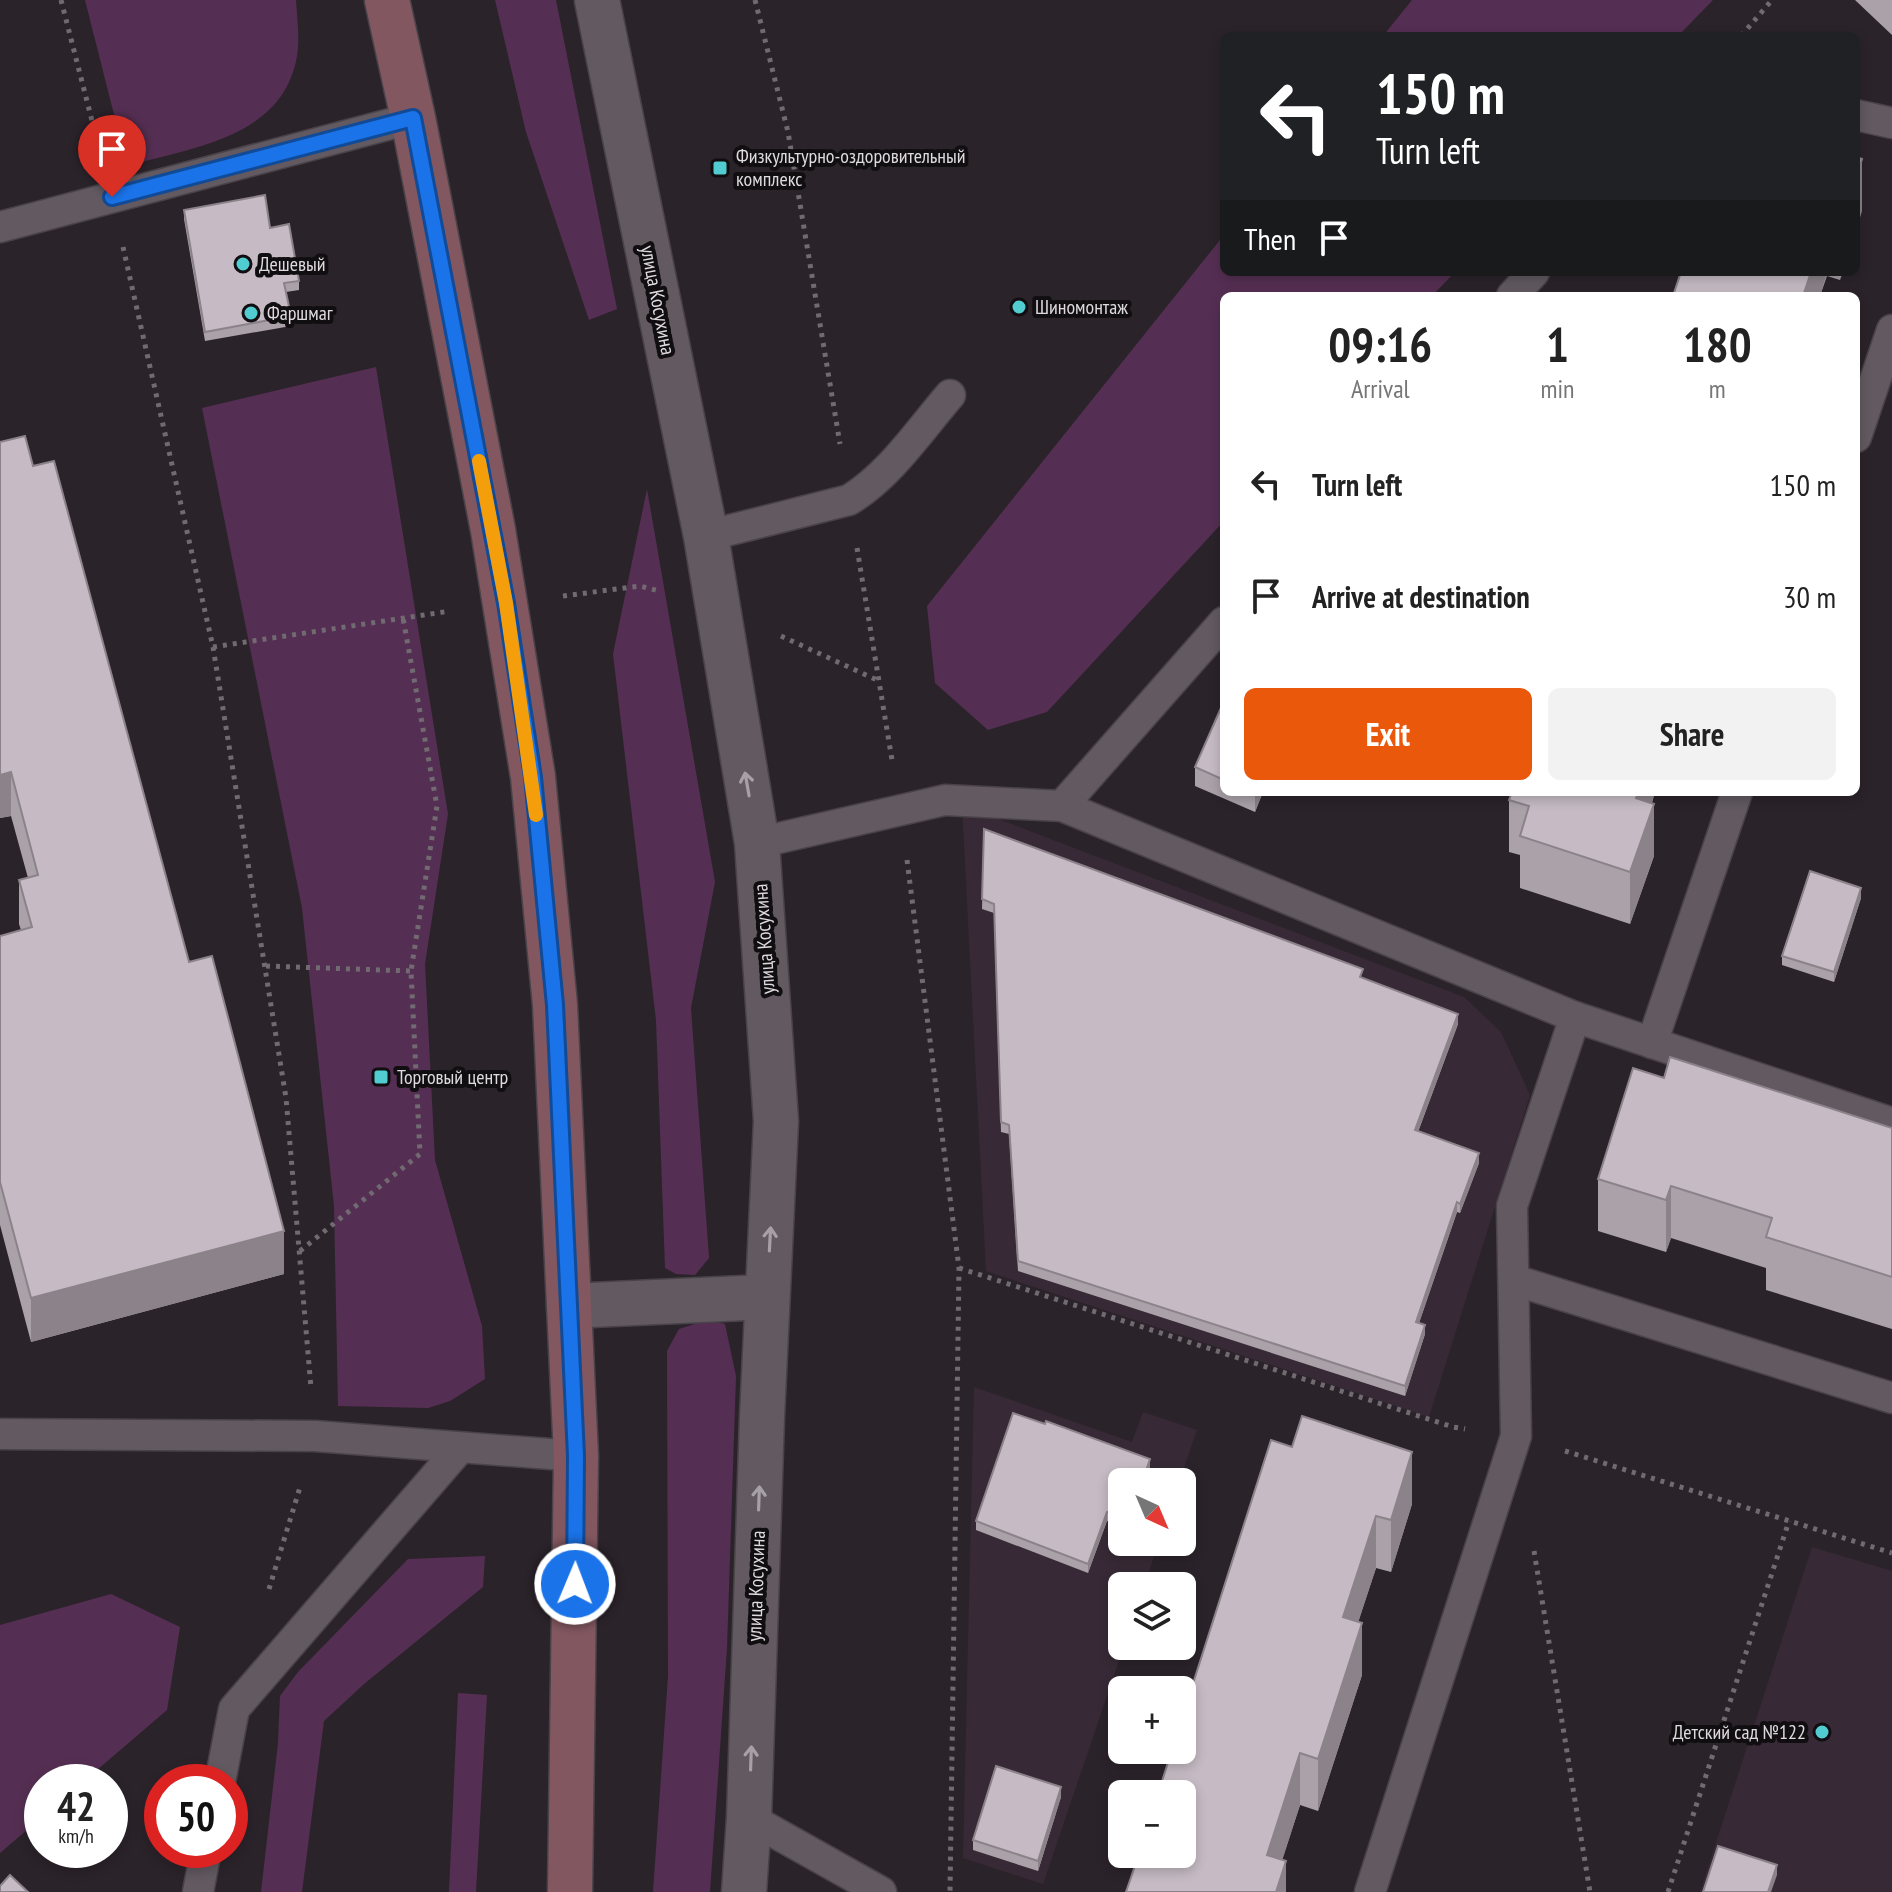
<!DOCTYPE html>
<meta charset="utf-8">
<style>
:root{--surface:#fff;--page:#f2f2f2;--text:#222;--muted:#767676;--accent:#ea580c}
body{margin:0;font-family:"PT Sans Narrow",sans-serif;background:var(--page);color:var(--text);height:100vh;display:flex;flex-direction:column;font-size:30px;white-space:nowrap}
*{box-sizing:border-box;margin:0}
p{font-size:26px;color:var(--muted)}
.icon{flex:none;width:44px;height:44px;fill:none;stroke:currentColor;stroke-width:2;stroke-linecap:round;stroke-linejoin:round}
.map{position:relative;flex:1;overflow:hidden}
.side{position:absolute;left:1220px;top:292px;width:640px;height:504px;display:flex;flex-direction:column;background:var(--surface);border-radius:12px;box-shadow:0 4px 12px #0003}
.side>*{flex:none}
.banner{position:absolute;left:1220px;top:32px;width:640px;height:244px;border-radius:12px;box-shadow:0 4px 12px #0003;background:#202124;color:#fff;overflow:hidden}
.needle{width:52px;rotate:136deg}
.buttons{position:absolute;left:1108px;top:1468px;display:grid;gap:16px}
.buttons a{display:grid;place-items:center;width:88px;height:88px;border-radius:12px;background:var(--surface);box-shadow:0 4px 12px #0003;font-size:40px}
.speed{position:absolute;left:24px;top:1764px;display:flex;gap:16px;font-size:40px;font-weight:700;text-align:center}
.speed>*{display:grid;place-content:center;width:104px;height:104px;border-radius:50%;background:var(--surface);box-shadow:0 4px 12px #0003;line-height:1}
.speed small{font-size:20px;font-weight:400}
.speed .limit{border:12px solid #d22;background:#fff;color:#111}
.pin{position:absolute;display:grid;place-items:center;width:68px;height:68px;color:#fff;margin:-82px -34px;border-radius:50% 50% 50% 0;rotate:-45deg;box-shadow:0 0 8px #0007}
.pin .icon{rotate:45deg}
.me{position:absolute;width:88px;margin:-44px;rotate:1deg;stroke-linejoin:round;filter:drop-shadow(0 0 6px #0008)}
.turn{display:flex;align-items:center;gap:28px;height:168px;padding:0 24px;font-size:36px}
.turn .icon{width:104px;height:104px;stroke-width:2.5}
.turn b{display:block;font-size:56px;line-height:68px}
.then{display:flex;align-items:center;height:76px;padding:0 24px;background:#0003;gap:16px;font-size:30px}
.eta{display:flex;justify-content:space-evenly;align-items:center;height:136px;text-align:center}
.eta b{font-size:48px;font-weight:800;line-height:56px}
.primary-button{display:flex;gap:16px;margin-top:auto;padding:16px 24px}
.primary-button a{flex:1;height:92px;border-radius:12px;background:var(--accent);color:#fff;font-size:32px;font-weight:800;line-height:92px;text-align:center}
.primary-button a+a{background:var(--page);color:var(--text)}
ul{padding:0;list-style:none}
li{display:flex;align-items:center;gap:24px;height:112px;padding:0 24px}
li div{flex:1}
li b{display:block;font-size:30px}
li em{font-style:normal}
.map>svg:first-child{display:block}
.built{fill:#372a36}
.green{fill:#552f53}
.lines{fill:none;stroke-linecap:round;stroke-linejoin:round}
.service-casing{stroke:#494248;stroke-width:33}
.minor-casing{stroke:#494248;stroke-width:47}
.secondary-casing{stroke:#494248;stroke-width:47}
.path{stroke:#716a70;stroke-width:5;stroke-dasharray:4 6;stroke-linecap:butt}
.service{stroke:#625961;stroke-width:30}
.minor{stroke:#625961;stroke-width:44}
.secondary{stroke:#835760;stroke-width:44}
.wall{fill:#aaa1a9}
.shaded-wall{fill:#8b8389}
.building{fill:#c6bbc4;stroke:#8b8389;stroke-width:2}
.oneway{stroke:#a7a0a6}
.route-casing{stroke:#114b97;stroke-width:20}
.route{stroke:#1a73e8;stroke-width:14}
.slow{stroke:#f59e0b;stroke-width:14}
.poi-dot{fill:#51ccd1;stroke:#110e11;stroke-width:3}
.labels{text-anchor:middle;stroke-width:8;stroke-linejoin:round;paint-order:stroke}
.poi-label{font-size:20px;fill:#dfdadf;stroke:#110e11;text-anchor:start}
.street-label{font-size:20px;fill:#dfdadf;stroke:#110e11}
</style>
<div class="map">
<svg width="1892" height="1892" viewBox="0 0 1892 1892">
<rect width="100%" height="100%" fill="#2b232a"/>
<g class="built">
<path d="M 962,805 L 1464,997 L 1501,1032 L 1530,1095 L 1429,1417 L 986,1271 Z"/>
<path d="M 974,1387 L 1132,1442 L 1143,1412 L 1197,1430 L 1179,1482 L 1122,1482 L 1122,1542 L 1159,1542 L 1144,1586 L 1122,1586 L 1124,1646 L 1043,1884 L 963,1858 Z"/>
<path d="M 1812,1547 L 1892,1571 L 1892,1892 L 1700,1892 Z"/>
</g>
<g class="green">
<path d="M 85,0 L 296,0 C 297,18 300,38 297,56 C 283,138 193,147 127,166 Z"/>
<path d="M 495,0 L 556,0 L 617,309 L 589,320 L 526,132 Z"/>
<path d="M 1412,0 L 1713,0 L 1678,36 L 1383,36 Z"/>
<path d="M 1224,235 L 1224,272 L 1455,272 L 1432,296 L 1224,296 L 1224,521 L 1047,712 L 988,730 L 935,683 L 927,606 Z"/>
<path d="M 376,367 L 448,814 L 425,964 L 435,1160 L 482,1326 L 485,1379 L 450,1401 L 428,1408 L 338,1406 L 334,1206 L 302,908 L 202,408 Z"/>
<path d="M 647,489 L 715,882 L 691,1008 L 709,1258 L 695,1275 L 676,1274 L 665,1268 L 656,1020 L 613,654 Z"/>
<path d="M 707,1320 L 725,1324 L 736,1376 L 727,1648 L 710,1892 L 653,1892 L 668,1676 L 667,1351 L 679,1329 Z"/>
<path d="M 485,1556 L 483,1587 L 364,1684 L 324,1721 L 302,1892 L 261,1892 L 278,1743 L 280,1696 L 298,1672 L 408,1559 Z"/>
<path d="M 111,1594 L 180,1627 L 167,1710 L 83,1782 L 42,1782 L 42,1817 L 0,1853 L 0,1625 Z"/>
<path d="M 458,1693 L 487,1695 L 476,1892 L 449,1892 Z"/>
</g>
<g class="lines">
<g class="service-casing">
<g id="service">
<path d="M 1856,115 L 1892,123"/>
<path d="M 0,227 L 413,118"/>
<path d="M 1512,296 L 1534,272"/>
<path d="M 1856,437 L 1892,330"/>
<path d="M 706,536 L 849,500 C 890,475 919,431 950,395"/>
<path d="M 1062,806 L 1224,622"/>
<path d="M 757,843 L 945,800 L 1062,806 L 1575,1017 L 1892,1123"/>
<path d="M 1652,1043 L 1737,792"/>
<path d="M 1514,1280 L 1892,1398"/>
<path d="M 0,1434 L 315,1436 L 576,1456"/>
<path d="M 220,1782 L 234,1709 L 459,1449"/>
<path d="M 749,1818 L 881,1892"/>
<path d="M 198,1892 L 206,1850"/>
<path d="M 1370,1892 L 1516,1436 L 1512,1206 L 1575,1017"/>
</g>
</g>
<g class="minor-casing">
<g id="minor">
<path d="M 597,0 L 706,536 L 757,843 L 776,1121 L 762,1417 L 749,1818 L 744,1892"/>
<path d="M 569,1306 L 767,1297"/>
</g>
</g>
<g class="secondary-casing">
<path id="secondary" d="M 387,0 L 413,118 L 493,530 L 533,777 L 555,1005 L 576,1456 L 570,1892"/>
</g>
<g class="path">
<path d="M 61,0 L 99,148"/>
<path d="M 755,0 L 788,132 L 840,444"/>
<path d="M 1741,36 L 1772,0"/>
<path d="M 123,247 L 213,647 L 286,1098 L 311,1388"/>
<path d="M 857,548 L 892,760"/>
<path d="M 563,596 L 640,586 L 659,591"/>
<path d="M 781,636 L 877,680"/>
<path d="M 213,647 L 450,611"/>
<path d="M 907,860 L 959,1268 L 950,1892"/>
<path d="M 266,966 L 411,971"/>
<path d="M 300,1251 L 420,1154 L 411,971 L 437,806 L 403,618"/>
<path d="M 959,1268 L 1453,1427 L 1465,1429"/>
<path d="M 1565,1451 L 1892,1553"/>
<path d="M 1534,1551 L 1590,1892"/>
<path d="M 269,1589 L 301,1484"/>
<path d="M 1668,1892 L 1789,1521"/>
</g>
<use href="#service" class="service"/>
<use href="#minor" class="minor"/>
<use href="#secondary" class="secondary"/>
</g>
<g class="wall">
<path d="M 1855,0 L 1892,0 L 1892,35 Z"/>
<path d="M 184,210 L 270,228 L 299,281 L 299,290 L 286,292 L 291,316 L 291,326 L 205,341 L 184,219 Z"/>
<path d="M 1681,272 L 1843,272 L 1840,280 L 1827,276 L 1820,296 L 1673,296 Z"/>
<path d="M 33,466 L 189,962 L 284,1274 L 31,1342 L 0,1225 L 0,936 L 21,930 L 19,924 L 19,880 L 28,878 L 11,816 L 0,818 Z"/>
<path d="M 1224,701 L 1224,792 L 1263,792 L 1255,812 L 1195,786 L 1195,767 Z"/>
<path d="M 1512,792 L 1655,792 L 1652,803 L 1654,856 L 1630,924 L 1520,888 L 1520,855 L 1509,852 L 1509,800 Z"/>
<path d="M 984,829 L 1363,978 L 1458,1024 L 1418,1132 L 1479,1163 L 1460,1213 L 1457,1212 L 1419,1323 L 1425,1334 L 1405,1396 L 1018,1271 L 1009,1134 L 1001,1132 L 994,913 L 982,909 Z"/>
<path d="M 1861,898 L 1834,982 L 1782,965 L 1782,956 Z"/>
<path d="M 1664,1078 L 1892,1128 L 1892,1329 L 1766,1290 L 1766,1268 L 1671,1238 L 1666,1252 L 1598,1231 L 1598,1179 Z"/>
<path d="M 1045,1424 L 1150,1468 L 1122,1482 L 1122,1527 L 1107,1521 L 1088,1573 L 976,1530 L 976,1521 Z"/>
<path d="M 1271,1440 L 1412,1504 L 1391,1572 L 1376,1568 L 1358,1622 L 1362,1675 L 1318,1811 L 1300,1805 L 1282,1860 L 1286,1892 L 1126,1892 Z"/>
<path d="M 1061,1797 L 1038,1871 L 973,1850 L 973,1840 Z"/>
</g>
<g class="shaded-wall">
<path d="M 1862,159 L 1862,211 L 1856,231 L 1856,179 Z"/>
<path d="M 1811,272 L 1827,272 L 1820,296 L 1803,296 Z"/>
<path d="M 11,772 L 11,816 L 0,818 L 0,775 Z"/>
<path d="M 1255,792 L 1263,792 L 1255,812 Z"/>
<path d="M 1638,792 L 1655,792 L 1636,850 L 1636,798 Z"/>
<path d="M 1654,804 L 1654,856 L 1630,924 L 1630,872 Z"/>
<path d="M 1861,888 L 1861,898 L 1834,982 L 1834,972 Z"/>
<path d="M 1458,1014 L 1458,1024 L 1415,1140 L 1415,1130 Z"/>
<path d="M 1479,1153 L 1479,1163 L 1460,1213 L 1460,1204 Z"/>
<path d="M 1671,1186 L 1671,1238 L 1666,1252 L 1666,1200 Z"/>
<path d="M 1457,1202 L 1457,1212 L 1416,1332 L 1416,1322 Z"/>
<path d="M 284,1231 L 284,1274 L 31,1342 L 31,1298 Z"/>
<path d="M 1425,1325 L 1425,1334 L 1405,1396 L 1405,1386 Z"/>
<path d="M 1412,1452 L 1412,1504 L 1391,1572 L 1391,1520 Z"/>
<path d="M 1150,1459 L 1150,1468 L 1145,1482 L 1142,1482 Z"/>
<path d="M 1107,1512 L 1107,1521 L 1088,1573 L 1088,1564 Z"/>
<path d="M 1376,1516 L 1376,1568 L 1343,1669 L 1343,1617 Z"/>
<path d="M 1362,1623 L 1362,1675 L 1318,1811 L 1318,1759 Z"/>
<path d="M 1300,1753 L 1300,1805 L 1272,1892 L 1267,1855 Z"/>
<path d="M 1061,1787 L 1061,1797 L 1038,1871 L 1038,1861 Z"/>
<path d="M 1286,1861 L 1286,1892 L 1276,1892 Z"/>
<path d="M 1777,1865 L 1777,1875 L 1771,1892 L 1768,1892 Z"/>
</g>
<g class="building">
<path d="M 1856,157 L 1862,159 L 1856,179 Z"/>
<path d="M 265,195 L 270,228 L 289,224 L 299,281 L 284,283 L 291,316 L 205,332 L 184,210 Z"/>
<path d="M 1681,272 L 1811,272 L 1803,296 L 1673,296 Z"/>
<path d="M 25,436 L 33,466 L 54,461 L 189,962 L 212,956 L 284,1231 L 31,1298 L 0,1182 L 0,936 L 32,927 L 19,880 L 38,875 L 11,772 L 0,775 L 0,442 Z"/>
<path d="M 1224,701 L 1224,780 L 1195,767 Z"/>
<path d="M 1512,792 L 1638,792 L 1636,798 L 1654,804 L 1630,872 L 1520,836 L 1529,806 L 1509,800 Z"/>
<path d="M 984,829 L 1363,969 L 1360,977 L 1458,1014 L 1415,1130 L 1479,1153 L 1460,1204 L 1457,1202 L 1416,1322 L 1425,1325 L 1405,1386 L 1018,1261 L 1009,1125 L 1001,1122 L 994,904 L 982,899 Z"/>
<path d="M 1810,871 L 1861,888 L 1834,972 L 1782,956 Z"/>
<path d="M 1670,1057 L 1892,1128 L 1892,1277 L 1766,1237 L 1772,1218 L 1671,1186 L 1666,1200 L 1598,1179 L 1633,1068 L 1664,1078 Z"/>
<path d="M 1013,1413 L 1045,1424 L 1046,1421 L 1150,1459 L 1142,1482 L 1122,1482 L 1122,1517 L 1107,1512 L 1088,1564 L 976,1521 Z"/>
<path d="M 1302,1416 L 1412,1452 L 1391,1520 L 1376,1516 L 1343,1617 L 1362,1623 L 1318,1759 L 1300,1753 L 1267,1855 L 1286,1861 L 1276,1892 L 1126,1892 L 1139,1854 L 1182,1854 L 1182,1794 L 1158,1794 L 1172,1750 L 1182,1750 L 1182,1718 L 1271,1440 L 1292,1447 Z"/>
<path d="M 996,1766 L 1061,1787 L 1038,1861 L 973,1840 Z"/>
<path d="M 1718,1846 L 1777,1865 L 1768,1892 L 1703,1892 Z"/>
<path d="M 10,1875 L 28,1892 L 0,1892 L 0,1886 Z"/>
</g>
<defs><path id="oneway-shaft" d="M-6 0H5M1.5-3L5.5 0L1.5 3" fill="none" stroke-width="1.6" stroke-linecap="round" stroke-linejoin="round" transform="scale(2)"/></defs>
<g class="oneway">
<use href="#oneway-shaft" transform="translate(747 784) rotate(-100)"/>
<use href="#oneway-shaft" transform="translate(770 1239) rotate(-87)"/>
<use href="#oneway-shaft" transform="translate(759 1498) rotate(-88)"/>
<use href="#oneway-shaft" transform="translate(751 1758) rotate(-88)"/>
</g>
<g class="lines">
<g class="route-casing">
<path id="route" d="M 112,197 L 413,118 L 506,603 L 533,777 L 555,1005 L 576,1456 L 575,1584"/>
</g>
<use href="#route" class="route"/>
<path class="slow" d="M 479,461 L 506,603 L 536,815"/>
</g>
<g class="poi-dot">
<rect x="712" y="160" width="16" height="16" rx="4"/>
<circle cx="243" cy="264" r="8"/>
<circle cx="1019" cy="307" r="8"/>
<circle cx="251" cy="313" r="8"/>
<rect x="373" y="1069" width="16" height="16" rx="4"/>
<circle cx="1822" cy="1732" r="8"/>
</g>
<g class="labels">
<g class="poi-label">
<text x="736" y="163">Физкультурно-оздоровительный<tspan x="736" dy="23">комплекс</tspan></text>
<text x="259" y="271">Дешевый</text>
<text x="1035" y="314">Шиномонтаж</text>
<text x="267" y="320">Фаршмаг</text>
<text x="397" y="1084">Торговый центр</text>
<text x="1806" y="1739" text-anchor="end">Детский сад №122</text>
</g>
<g class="street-label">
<text transform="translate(658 300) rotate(79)" y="7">улица Косухина</text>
<text transform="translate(764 939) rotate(-94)" y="7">улица Косухина</text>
<text transform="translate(756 1586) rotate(-88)" y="7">улица Косухина</text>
</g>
</g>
</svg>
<div class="buttons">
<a><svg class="needle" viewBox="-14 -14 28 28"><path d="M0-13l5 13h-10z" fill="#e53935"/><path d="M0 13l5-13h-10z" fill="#767676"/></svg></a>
<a><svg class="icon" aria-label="layers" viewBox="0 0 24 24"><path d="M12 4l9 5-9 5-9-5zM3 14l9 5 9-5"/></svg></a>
<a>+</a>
<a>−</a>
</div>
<div class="speed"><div>42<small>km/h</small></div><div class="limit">50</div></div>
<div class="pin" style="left:112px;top:197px;background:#d93025"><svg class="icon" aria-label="arrive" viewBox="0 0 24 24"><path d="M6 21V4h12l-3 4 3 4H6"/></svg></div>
<svg class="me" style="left:575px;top:1584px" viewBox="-20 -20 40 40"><circle r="17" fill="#1a73e8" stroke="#fff" stroke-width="3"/><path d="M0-11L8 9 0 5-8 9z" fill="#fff"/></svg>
<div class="banner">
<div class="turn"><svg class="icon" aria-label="left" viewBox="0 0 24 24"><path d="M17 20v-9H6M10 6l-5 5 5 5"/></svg><div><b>150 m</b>Turn left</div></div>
<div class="then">Then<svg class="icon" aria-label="arrive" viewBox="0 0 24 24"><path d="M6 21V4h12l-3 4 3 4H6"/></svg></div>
</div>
<section class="side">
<div class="eta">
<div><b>09:16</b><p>Arrival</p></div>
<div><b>1</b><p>min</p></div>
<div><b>180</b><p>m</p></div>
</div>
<ul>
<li><svg class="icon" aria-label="left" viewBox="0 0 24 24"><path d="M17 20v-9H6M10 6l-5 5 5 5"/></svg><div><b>Turn left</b></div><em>150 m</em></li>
<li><svg class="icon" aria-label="arrive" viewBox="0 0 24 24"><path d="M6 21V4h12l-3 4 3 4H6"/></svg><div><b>Arrive at destination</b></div><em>30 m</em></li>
</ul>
<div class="primary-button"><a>Exit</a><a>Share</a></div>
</section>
</div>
